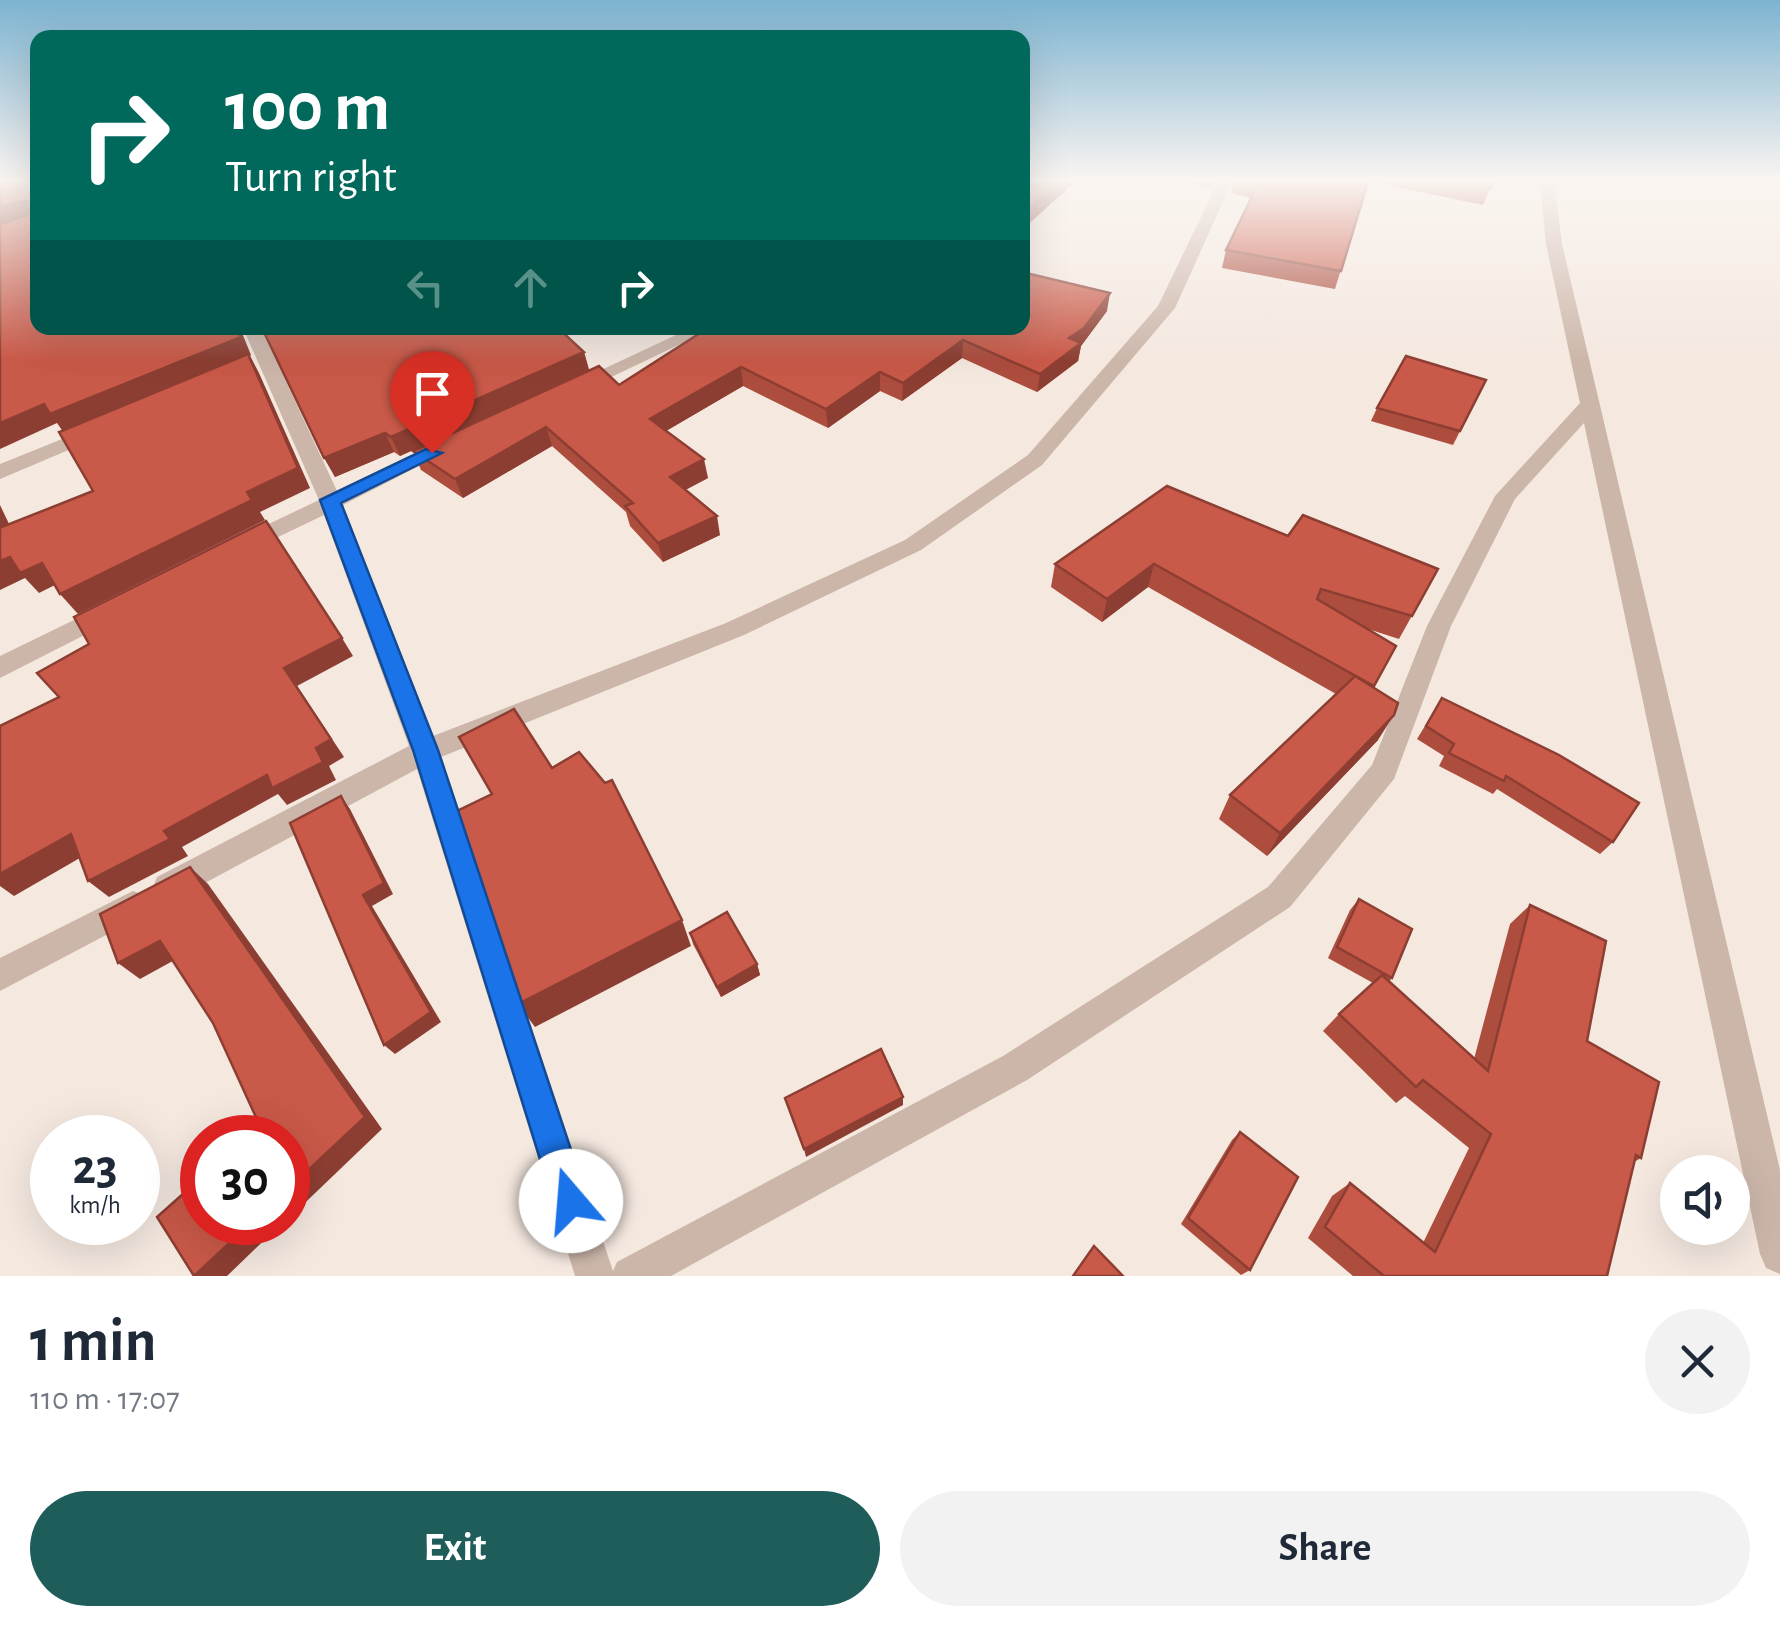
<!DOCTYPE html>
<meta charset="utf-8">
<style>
:root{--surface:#fff;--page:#f2f2f3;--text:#1f2937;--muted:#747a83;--accent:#1e5d5a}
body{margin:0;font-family:"Alegreya Sans",sans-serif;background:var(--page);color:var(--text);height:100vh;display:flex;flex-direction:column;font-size:38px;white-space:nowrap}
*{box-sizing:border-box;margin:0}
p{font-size:32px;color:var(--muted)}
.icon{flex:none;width:55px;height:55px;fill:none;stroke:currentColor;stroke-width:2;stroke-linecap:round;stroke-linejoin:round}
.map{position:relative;height:1276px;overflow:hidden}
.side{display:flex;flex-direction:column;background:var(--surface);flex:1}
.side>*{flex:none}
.guide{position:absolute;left:30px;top:30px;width:1000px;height:305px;border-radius:20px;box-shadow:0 10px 40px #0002;background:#00695c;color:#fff;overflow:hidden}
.fabs{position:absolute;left:1660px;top:1155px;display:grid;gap:20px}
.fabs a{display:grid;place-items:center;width:90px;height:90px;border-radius:50%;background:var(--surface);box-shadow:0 10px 40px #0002;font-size:50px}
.speed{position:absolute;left:30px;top:1115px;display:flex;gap:20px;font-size:50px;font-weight:700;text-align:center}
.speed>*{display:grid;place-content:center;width:130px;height:130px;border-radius:50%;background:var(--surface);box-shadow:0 10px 40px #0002;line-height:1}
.speed small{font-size:25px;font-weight:400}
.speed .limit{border:15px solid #d22;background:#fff;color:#111}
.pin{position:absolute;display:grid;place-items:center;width:85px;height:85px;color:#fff;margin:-102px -42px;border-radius:50% 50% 50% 0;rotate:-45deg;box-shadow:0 0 10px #0007}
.pin .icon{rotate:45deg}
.me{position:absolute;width:110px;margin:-55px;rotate:342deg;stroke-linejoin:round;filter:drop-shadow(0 0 8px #0008)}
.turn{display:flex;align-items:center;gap:35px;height:210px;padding:0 30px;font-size:45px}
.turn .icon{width:130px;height:130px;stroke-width:2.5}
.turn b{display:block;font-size:70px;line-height:85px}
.lanes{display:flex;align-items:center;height:95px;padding:0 30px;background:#0003;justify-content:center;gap:50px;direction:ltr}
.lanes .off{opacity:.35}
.round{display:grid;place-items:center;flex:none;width:105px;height:105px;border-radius:52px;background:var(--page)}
.head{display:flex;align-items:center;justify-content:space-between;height:170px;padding:0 30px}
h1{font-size:60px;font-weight:700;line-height:75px}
.primary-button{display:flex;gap:20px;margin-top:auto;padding:20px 30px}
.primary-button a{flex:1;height:115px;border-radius:60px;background:var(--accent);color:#fff;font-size:40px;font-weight:700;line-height:115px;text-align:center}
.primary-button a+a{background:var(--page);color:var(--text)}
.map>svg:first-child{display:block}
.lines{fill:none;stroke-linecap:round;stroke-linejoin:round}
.minor{fill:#ccb6aa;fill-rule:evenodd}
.wall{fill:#ad4d3e}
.shaded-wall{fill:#8d3e32}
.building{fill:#c95948;stroke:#8d3e32;stroke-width:2.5}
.route{fill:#1a73e8;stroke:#114b97;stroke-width:2.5}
</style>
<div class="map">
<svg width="1780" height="1276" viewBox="0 0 1780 1276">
<rect width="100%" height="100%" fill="#f4e8df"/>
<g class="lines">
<g class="minor">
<path d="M 1218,182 L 1232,182 L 1175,308 L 1042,465 L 921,550 L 744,635 L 441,757 L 613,1271 L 617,1262 L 1003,1056 L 1268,887 L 1372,765 L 1427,626 L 1495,496 L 1580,403 L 1546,244 L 1540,182 L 1554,182 L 1562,244 L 1780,1170 L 1780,1274 L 1766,1268 L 1760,1254 L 1584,423 L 1515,499 L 1451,626 L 1394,779 L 1290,907 L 1027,1080 L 671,1276 L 575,1276 L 417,769 L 179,897 L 168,901 L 157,897 L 153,887 L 157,877 L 409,746 L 324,515 L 249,551 L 233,551 L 230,546 L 233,541 L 319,500 L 243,328 L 261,328 L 337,491 L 441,442 L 448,440 L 458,446 L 343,505 L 433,736 L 726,623 L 905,540 L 1028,455 L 1158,306 Z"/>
<path d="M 691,328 L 714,328 L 582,391 L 568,391 L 565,387 Z"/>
<path d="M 97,425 L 104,427 L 104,435 L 0,479 L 0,464 Z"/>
<path d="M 107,604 L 119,613 L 116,619 L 0,678 L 0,656 Z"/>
<path d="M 133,891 L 144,895 L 149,905 L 144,915 L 0,991 L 0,958 Z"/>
</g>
</g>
<g class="wall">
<path d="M 1187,182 L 1215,182 L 1211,188 Z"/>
<path d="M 1234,182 L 1368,182 L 1335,289 L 1222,268 L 1226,250 L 1251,198 L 1231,193 Z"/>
<path d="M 1373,182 L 1493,182 L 1483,205 Z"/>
<path d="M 1107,311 L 1081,346 L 1078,361 L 1037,392 L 962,358 L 902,401 L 880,391 L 828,428 L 743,386 L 666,431 L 708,478 L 685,490 L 720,535 L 663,562 L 630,526 L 626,512 L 552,446 L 463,498 L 421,470 L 413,451 L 577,376 L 400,456 L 394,452 L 335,477 L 262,328 L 584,352 L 589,370 L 619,385 Z"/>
<path d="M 1486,380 L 1453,445 L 1371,421 L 1377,408 Z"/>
<path d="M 1288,536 L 1438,569 L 1399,639 L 1368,629 L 1396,646 L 1373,687 L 1378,740 L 1267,856 L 1219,819 L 1230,795 L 1336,694 L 1148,587 L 1102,622 L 1051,587 L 1055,564 Z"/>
<path d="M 1442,698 L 1613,842 L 1600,854 L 1497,789 L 1493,794 L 1439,766 L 1444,756 L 1417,739 Z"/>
<path d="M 1359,899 L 1392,978 L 1389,982 L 1474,1059 L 1510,924 L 1530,905 L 1587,1041 L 1641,1158 L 1634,1162 L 1607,1276 L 1353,1276 L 1308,1238 L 1332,1196 L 1350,1183 L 1423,1243 L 1469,1148 L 1405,1096 L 1396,1103 L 1323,1031 L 1339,1014 L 1373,983 L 1328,958 L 1350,910 Z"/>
<path d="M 690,933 L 757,964 L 760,975 L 721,997 L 693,944 Z"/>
<path d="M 1240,1132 L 1250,1270 L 1241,1275 L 1181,1224 L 1232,1140 Z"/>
</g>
<g class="shaded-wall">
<path d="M 1059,182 L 1075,182 L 1022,230 L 1022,215 Z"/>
<path d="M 26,200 L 37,216 L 0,228 L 0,207 Z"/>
<path d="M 1110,293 L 1107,311 L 1081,346 L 1078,361 L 1037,392 L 1040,374 L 1069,338 Z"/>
<path d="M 237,328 L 240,328 L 251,355 L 250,356 L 259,373 L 310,488 L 260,512 L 265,520 L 78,614 L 60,594 L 252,500 L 64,433 L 57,423 L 0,449 L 0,423 L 44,404 Z"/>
<path d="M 963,340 L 962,358 L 902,401 L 903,383 Z"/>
<path d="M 584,352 L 589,370 L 400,456 L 391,437 Z"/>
<path d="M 741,367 L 743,386 L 654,438 L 650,419 Z"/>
<path d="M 880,372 L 880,391 L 828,428 L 826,409 Z"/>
<path d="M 546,427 L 552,446 L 463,498 L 455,479 Z"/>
<path d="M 385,433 L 394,452 L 335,477 L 324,458 Z"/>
<path d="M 704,459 L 708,478 L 674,496 L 670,477 Z"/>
<path d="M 0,505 L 20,547 L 2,527 L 0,522 Z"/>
<path d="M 717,516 L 720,535 L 663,562 L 658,543 Z"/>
<path d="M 10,557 L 42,563 L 59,583 L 39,593 L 25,578 L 0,590 L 0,561 Z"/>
<path d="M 1154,564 L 1148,587 L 1102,622 L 1107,599 Z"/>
<path d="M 342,638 L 353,656 L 297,686 L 344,757 L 329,766 L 336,780 L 287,805 L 278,794 L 182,847 L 188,856 L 109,897 L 88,881 L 164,831 L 316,748 L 284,668 Z"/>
<path d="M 1394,715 L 1378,740 L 1267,856 L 1280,833 Z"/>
<path d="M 341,796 L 350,809 L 393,894 L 372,906 L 441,1022 L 395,1054 L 384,1045 L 363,895 Z"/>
<path d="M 71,834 L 92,851 L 14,896 L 0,886 L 0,874 Z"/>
<path d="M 190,867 L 208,884 L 382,1129 L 288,1219 L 288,1189 Z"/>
<path d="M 682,920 L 691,946 L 535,1027 L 518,1004 Z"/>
<path d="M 160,941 L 180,957 L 140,979 L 118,963 Z"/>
<path d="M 757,964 L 760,975 L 721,997 L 717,987 Z"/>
<path d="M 903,1097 L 903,1105 L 806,1157 L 804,1149 Z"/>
<path d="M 252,1222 L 283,1222 L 227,1276 L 194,1276 Z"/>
</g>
<g class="building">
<path d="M 0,182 L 38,182 L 38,328 L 237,328 L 241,337 L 50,414 L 44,404 L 0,423 L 0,224 L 28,215 L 31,203 L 26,200 L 0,207 Z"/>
<path d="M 1022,182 L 1059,182 L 1022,215 Z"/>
<path d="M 1259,182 L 1368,182 L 1341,271 L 1226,250 Z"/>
<path d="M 1461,182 L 1493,182 L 1491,188 Z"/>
<path d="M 1022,272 L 1110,293 L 1084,328 L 1069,338 L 1081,343 L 1040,374 L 963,340 L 903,383 L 880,372 L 826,409 L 741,367 L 650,419 L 704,459 L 670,477 L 717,516 L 658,543 L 625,506 L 633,503 L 546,427 L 455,479 L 413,451 L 599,366 L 619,385 L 708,328 L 1022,328 Z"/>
<path d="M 262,328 L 558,328 L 584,352 L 391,437 L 385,433 L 324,458 Z"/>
<path d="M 248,354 L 298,468 L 247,492 L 252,500 L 60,594 L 42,563 L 20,573 L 10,557 L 0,561 L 0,522 L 2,527 L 93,491 L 59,432 Z"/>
<path d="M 1406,356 L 1486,380 L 1460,431 L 1377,408 Z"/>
<path d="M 1167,486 L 1288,536 L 1303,515 L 1438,569 L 1412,616 L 1321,589 L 1317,599 L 1396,646 L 1374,686 L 1154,564 L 1107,599 L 1055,564 Z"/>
<path d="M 266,521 L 342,638 L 284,668 L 331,739 L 316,748 L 323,762 L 272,788 L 267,775 L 164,831 L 170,839 L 88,881 L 71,834 L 0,874 L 0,726 L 59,697 L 37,673 L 89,644 L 74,617 Z"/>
<path d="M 1355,676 L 1398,703 L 1394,715 L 1280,833 L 1230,795 Z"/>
<path d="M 1442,698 L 1559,755 L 1639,803 L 1613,842 L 1506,776 L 1504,781 L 1449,753 L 1454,744 L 1426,726 Z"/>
<path d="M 514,709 L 552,768 L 579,752 L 605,783 L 612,780 L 682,920 L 518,1004 L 455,812 L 492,794 L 459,737 Z"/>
<path d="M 341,796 L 384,883 L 363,895 L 431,1012 L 384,1045 L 290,823 Z"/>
<path d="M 190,867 L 365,1117 L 288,1189 L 288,1138 L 247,1138 L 260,1126 L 213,1023 L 160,941 L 118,963 L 100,914 Z"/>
<path d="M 1359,899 L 1412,929 L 1392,978 L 1337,947 Z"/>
<path d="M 1530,905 L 1606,941 L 1587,1041 L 1659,1082 L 1641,1158 L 1636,1155 L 1607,1276 L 1384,1276 L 1325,1227 L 1350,1183 L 1435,1252 L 1491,1134 L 1423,1080 L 1416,1087 L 1339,1014 L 1382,975 L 1488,1071 Z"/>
<path d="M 727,912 L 757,964 L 717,987 L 690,933 Z"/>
<path d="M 881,1049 L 903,1097 L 804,1149 L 785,1098 Z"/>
<path d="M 1240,1132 L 1298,1177 L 1250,1270 L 1188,1218 Z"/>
<path d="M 202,1177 L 202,1222 L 252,1222 L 194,1276 L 157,1217 Z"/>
<path d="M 1094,1246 L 1123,1276 L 1073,1276 Z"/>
</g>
<linearGradient id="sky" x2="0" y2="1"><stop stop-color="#7db3d1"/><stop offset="0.5" stop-color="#faf5f1"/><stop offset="1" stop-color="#faf5f1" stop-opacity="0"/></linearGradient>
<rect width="1780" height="361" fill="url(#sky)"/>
<path class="route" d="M 426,449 L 442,453 L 341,503 L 438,750 L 588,1201 L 583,1213 L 571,1218 L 558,1213 L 553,1201 L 413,750 L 320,500 Z"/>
</svg>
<div class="fabs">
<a><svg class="icon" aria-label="sound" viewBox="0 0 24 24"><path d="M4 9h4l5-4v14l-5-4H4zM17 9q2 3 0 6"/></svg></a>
</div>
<div class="speed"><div>23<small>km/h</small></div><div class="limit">30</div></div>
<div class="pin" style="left:432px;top:453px;background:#d93025"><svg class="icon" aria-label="arrive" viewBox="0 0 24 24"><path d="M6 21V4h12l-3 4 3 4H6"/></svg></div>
<svg class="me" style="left:571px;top:1201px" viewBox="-20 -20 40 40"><circle r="19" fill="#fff"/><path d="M0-13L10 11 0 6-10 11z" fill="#1a73e8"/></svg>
<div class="guide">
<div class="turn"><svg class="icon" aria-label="right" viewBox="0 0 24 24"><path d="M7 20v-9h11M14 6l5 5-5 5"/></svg><div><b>100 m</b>Turn right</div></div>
<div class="lanes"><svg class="icon off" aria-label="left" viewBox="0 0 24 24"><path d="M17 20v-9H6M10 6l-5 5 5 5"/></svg><svg class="icon off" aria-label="ahead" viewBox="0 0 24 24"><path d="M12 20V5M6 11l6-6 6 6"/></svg><svg class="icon" aria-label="right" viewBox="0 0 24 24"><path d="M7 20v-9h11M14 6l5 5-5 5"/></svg></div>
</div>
</div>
<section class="side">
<div class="head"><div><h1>1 min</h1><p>110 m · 17:07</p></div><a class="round"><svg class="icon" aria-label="close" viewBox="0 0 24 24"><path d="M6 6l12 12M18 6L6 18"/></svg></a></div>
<div class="primary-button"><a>Exit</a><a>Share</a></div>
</section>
